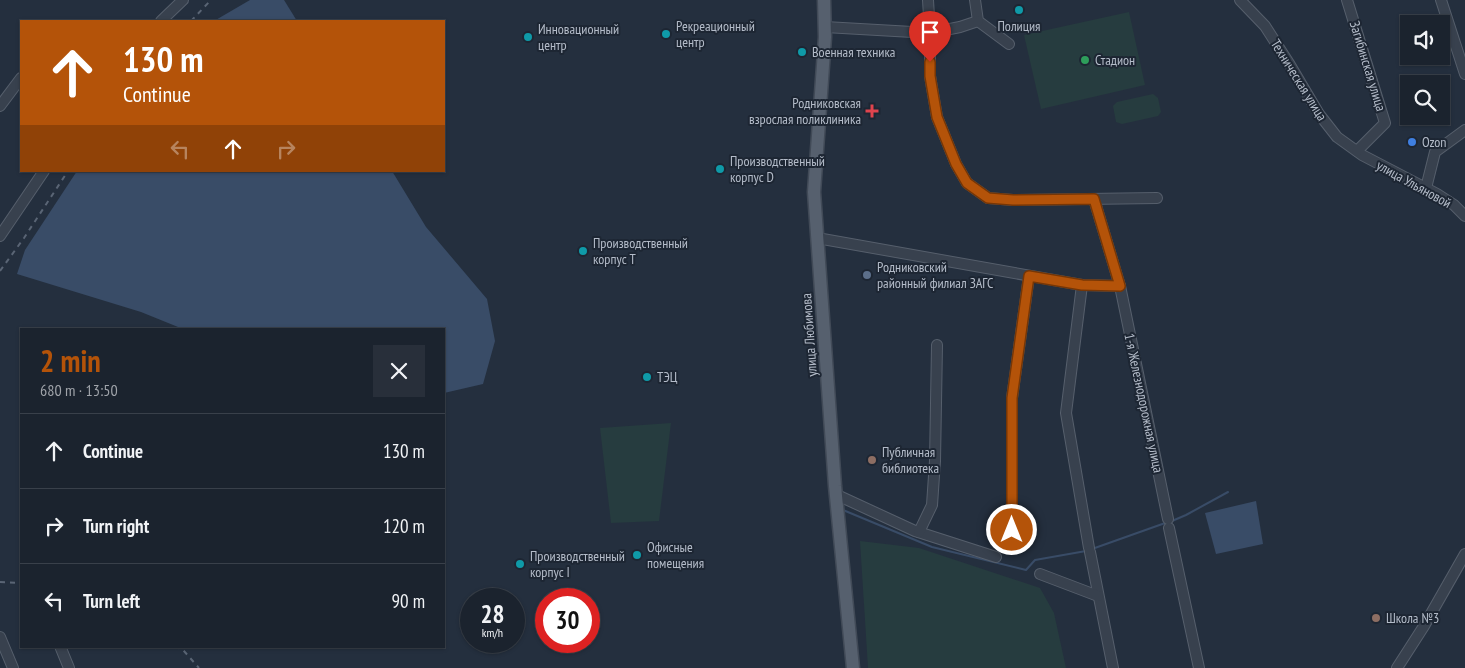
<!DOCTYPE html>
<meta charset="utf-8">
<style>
:root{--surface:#1b232e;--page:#282f3a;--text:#f1f3f6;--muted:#a0a4aa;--line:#39404a;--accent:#b45309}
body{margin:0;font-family:"PT Sans Narrow",sans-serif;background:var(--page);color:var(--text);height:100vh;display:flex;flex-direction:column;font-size:19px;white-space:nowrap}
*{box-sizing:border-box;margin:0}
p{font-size:16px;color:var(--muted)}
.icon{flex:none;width:28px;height:28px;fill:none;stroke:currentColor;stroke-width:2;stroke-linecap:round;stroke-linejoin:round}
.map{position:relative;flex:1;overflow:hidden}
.details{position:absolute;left:20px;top:328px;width:425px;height:320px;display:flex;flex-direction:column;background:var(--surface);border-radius:0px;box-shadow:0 1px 4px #0004,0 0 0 1px var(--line)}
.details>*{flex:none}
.banner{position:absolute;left:20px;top:20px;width:425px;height:152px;border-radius:0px;box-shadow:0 1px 4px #0004,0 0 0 1px var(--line);background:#b45309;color:#fff;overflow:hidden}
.tools{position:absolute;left:1400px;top:15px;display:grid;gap:10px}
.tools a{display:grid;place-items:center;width:50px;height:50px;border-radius:0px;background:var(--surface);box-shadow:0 1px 4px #0004,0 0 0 1px var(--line);font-size:25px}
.speed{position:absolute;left:460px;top:588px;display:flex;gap:10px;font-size:25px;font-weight:700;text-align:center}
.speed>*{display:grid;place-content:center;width:65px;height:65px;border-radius:50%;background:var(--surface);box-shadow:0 1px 4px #0004,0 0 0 1px var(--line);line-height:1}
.speed small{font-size:12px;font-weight:400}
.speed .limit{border:8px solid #d22;background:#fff;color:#111}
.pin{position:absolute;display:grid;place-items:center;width:42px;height:42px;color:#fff;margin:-51px -21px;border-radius:50% 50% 50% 0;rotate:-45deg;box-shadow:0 0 5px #0007}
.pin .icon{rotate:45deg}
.me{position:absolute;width:55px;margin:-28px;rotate:0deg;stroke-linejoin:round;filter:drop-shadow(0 0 4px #0008)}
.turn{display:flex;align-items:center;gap:18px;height:105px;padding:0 20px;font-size:22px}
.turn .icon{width:65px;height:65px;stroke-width:2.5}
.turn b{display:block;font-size:35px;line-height:42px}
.lanes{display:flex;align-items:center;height:48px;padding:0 20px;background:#0003;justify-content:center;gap:25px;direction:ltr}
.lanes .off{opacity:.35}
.round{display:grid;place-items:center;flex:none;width:52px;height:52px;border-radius:0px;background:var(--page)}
.headline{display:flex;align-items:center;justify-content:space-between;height:85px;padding:0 20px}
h1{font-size:30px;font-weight:700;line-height:38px;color:var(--accent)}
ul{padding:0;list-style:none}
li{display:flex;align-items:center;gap:15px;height:75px;padding:0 20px;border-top:1px solid var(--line)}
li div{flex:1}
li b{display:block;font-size:19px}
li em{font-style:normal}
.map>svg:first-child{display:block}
.green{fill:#263c3f}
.water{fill:#394c67}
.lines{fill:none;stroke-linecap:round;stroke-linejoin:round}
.stream{stroke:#394c67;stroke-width:2}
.minor-casing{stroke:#565f6c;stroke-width:12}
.major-casing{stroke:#414a57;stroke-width:15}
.minor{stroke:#38414e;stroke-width:10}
.major{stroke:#56606e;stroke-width:12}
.rail{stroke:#5a6575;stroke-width:2;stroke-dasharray:5 5;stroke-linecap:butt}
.route-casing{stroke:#753606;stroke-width:12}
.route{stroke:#b45309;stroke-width:9}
.culture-dot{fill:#0f9aa8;stroke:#1d2633;stroke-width:2}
.leisure-dot{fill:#2e9e5b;stroke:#1d2633;stroke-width:2}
.health-dot{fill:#e0444e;stroke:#1d2633;stroke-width:2}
.shop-dot{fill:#3f7fe0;stroke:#1d2633;stroke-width:2}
.service-dot{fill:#5c6f8a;stroke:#1d2633;stroke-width:2}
.education-dot{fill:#8d6e63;stroke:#1d2633;stroke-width:2}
.labels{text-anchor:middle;stroke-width:4;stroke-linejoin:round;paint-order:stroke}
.poi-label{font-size:14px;fill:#b4bcc9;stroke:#1d2633;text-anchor:start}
.street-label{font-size:14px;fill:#b4bcc9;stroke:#1d2633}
</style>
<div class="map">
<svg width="1465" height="668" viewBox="0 0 1465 668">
<rect width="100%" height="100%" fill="#242f3e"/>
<g class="green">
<path d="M 1129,12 L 1145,85 L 1041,109 L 1024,35 Z"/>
<path d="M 1153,94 L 1158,98 L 1161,112 L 1158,116 L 1122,124 L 1116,122 L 1113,106 L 1117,102 Z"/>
<path d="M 671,423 L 659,521 L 611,523 L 600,428 Z"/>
<path d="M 860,541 L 919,548 L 1040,588 L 1054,613 L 1066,668 L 868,668 Z"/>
</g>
<g class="water">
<path d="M 250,0 L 284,0 L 297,21 L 214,21 Z"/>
<path d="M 77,171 L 392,171 L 426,227 L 487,299 L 495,341 L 483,384 L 444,393 L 444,329 L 183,329 L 141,312 L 17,274 L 25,250 Z"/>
<path d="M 1256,501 L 1263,544 L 1216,554 L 1205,513 Z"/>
</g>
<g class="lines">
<g class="stream">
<path d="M 843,510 L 932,547 L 1026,570 L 1035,560 L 1086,551"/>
<path d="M 1172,521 L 1186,515 L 1228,492"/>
<path d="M 1092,549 L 1168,522"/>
</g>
<g class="minor-casing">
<g id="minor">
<path d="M 928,0 L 930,33 L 930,76 L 937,117 L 956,164 L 967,183 L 988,198 L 1013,200 L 1157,198"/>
<path d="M 975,0 L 978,21 L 1009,44"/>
<path d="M 1240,0 L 1265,26 L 1290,65 L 1319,114 L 1337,137 L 1362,155 L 1437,194 L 1454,205 L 1465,216"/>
<path d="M 1347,0 L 1385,123 L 1357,151"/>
<path d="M 1441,0 L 1465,74"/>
<path d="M 161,21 L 183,0"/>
<path d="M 825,27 L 930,33 L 960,27 L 978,21"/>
<path d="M 0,106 L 21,78"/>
<path d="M 1426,188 L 1435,152 L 1465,130"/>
<path d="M 1094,199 L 1120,286 L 1168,519"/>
<path d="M 0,236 L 44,171"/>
<path d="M 817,238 L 1082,285 L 1120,286"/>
<path d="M 1082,285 L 1066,413 L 1089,548"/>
<path d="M 837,495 L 915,531 L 996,557"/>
<path d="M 1169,528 L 1199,668"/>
<path d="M 919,532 L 932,505 L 935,461 L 937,345"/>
<path d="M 1012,549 L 1012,398 L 1029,276"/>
<path d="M 1090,552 L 1113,668"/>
<path d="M 1040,574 L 1098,596"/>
<path d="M 0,637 L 13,668"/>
<path d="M 60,646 L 69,668"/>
<path d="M 1397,668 L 1424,626 L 1465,554"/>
</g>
</g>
<g class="major-casing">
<path id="major" d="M 824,0 L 825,37 L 814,192 L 835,486 L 853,668"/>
</g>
<use href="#minor" class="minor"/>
<use href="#major" class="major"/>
<g class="rail">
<path d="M 191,21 L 211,0"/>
<path d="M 0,271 L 24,238 L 68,171"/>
<path d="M 0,582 L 21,583"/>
<path d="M 175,646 L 183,650 L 199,668"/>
</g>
</g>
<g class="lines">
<g class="route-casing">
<path id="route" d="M 930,62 L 930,76 L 937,117 L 956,164 L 967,183 L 988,198 L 1013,200 L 1094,199 L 1120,286 L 1082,285 L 1029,276 L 1012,398 L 1012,530"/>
</g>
<use href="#route" class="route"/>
</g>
<g class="culture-dot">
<circle cx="1019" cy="10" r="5"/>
<circle cx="666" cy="34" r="5"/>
<circle cx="528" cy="37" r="5"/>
<circle cx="802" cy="52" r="5"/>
<circle cx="720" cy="169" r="5"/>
<circle cx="583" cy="251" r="5"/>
<circle cx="647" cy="377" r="5"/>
<circle cx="637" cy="555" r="5"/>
<circle cx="520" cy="564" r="5"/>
</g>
<circle class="leisure-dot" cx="1085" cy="60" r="5"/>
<path class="health-dot" d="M869.5 103.5h5v5h5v5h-5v5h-5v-5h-5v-5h5z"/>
<circle class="shop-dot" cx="1412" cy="142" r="5"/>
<circle class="service-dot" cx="867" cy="275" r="5"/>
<g class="education-dot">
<circle cx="872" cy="460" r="5"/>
<circle cx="1376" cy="618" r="5"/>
</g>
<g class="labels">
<g class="poi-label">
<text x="676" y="31">Рекреационный<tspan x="676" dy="16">центр</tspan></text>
<text x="1019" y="31" text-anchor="middle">Полиция</text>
<text x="538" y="34">Инновационный<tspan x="538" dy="16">центр</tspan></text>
<text x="812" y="57">Военная техника</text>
<text x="1095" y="65">Стадион</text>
<text x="861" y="108" text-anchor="end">Родниковская<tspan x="861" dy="16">взрослая поликлиника</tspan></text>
<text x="1422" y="147">Ozon</text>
<text x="730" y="166">Производственный<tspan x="730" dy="16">корпус D</tspan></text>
<text x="593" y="248">Производственный<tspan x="593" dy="16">корпус T</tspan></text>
<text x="877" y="272">Родниковский<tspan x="877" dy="16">районный филиал ЗАГС</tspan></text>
<text x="657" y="382">ТЭЦ</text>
<text x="882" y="457">Публичная<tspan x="882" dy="16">библиотека</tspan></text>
<text x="647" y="552">Офисные<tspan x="647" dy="16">помещения</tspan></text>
<text x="530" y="561">Производственный<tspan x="530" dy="16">корпус I</tspan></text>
<text x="1386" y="623">Школа №3</text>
</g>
<g class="street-label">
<text transform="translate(1368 66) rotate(73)" y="5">Загибинская улица</text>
<text transform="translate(1299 80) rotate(58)" y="5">Техническая улица</text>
<text transform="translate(1414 184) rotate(29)" y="5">улица Ульяновой</text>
<text transform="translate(809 335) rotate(-94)" y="5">улица Любимова</text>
<text transform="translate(1144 403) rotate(78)" y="5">1-я Железнодорожная улица</text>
</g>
</g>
</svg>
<div class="tools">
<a><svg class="icon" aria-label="sound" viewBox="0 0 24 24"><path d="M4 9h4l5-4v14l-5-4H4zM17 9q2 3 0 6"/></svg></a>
<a><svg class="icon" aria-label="search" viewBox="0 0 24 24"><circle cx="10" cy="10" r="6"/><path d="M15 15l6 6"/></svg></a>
</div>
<div class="speed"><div>28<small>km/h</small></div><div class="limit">30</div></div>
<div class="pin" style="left:930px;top:62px;background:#d93025"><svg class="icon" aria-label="arrive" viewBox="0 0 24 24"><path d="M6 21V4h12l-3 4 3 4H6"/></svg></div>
<svg class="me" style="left:1012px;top:530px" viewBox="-20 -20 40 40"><circle r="17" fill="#b45309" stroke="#fff" stroke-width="3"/><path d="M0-11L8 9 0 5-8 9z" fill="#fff"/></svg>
<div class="banner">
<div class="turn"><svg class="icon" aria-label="ahead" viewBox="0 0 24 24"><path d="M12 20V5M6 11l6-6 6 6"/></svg><div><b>130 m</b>Continue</div></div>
<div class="lanes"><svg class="icon off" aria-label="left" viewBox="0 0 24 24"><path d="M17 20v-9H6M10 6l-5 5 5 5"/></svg><svg class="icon" aria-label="ahead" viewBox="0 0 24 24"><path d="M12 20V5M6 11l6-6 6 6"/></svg><svg class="icon off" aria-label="right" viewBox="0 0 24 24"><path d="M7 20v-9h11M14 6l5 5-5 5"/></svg></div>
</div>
<section class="details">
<div class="headline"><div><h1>2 min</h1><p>680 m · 13:50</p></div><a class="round"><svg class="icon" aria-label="close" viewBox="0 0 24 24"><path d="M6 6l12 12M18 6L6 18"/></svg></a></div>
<ul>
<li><svg class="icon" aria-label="ahead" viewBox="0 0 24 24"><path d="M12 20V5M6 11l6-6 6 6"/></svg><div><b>Continue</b></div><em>130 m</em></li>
<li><svg class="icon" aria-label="right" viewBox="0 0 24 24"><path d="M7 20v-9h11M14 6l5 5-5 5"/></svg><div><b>Turn right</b></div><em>120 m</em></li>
<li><svg class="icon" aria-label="left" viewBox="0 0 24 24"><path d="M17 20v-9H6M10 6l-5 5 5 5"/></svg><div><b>Turn left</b></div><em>90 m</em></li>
</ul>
</section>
</div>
